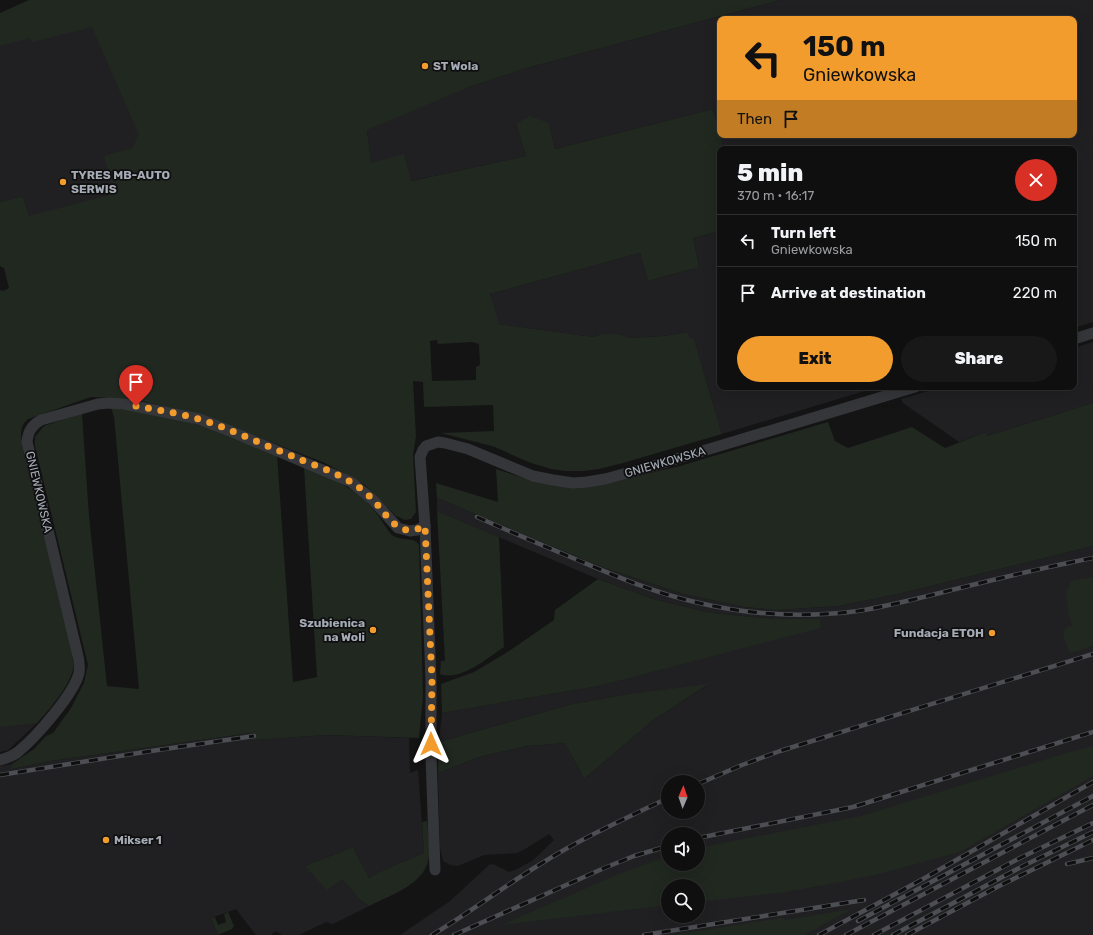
<!DOCTYPE html>
<meta charset="utf-8">
<style>
:root{--surface:#0f0f10;--page:#181819;--text:#f1f3f6;--muted:#9b9c9f;--line:#2f2f30;--accent:#f29c2e}
body{margin:0;font-family:Rubik,sans-serif;background:var(--page);color:var(--text);height:100vh;display:flex;flex-direction:column;font-size:15px;white-space:nowrap}
*{box-sizing:border-box;margin:0}
p{font-size:13px;color:var(--muted)}
.icon{flex:none;width:22px;height:22px;fill:none;stroke:currentColor;stroke-width:2;stroke-linecap:round;stroke-linejoin:round}
.map{position:relative;flex:1;overflow:hidden}
.sheet{position:absolute;left:717px;top:146px;width:360px;height:244px;display:flex;flex-direction:column;background:var(--surface);border-radius:8px;box-shadow:0 4px 16px #0002,0 0 0 1px var(--line)}
.sheet>*{flex:none}
.guide{position:absolute;left:717px;top:16px;width:360px;height:122px;border-radius:8px;box-shadow:0 4px 16px #0002,0 0 0 1px var(--line);background:#f29c2e;color:#111;overflow:hidden}
.needle{width:26px;rotate:2deg}
.fabs{position:absolute;left:661px;top:775px;display:grid;gap:8px}
.fabs a{display:grid;place-items:center;width:44px;height:44px;border-radius:50%;background:var(--surface);box-shadow:0 4px 16px #0002,0 0 0 1px var(--line);font-size:20px}
.pin{position:absolute;display:grid;place-items:center;width:34px;height:34px;color:#fff;margin:-41px -17px;border-radius:50% 50% 50% 0;rotate:-45deg;box-shadow:0 0 4px #0007}
.pin .icon{rotate:45deg}
.me{position:absolute;width:44px;margin:-22px;rotate:0deg;stroke-linejoin:round;filter:drop-shadow(0 0 3px #0008)}
.turn{display:flex;align-items:center;gap:14px;height:84px;padding:0 20px;font-size:18px}
.turn .icon{width:52px;height:52px;stroke-width:2.5}
.turn b{display:block;font-size:28px;line-height:34px}
.then{display:flex;align-items:center;height:38px;padding:0 20px;background:#0003;gap:8px;font-size:15px}
.round{display:grid;place-items:center;flex:none;width:42px;height:42px;border-radius:21px;background:var(--page)}
.head{display:flex;align-items:center;justify-content:space-between;height:68px;padding:0 20px}
h1{font-size:24px;font-weight:800;line-height:30px}
.primary-button{display:flex;gap:8px;margin-top:auto;padding:8px 20px}
.primary-button a{flex:1;height:46px;border-radius:24px;background:var(--accent);color:#111;font-size:16px;font-weight:800;line-height:46px;text-align:center}
.primary-button a+a{background:var(--page);color:var(--text)}
ul{padding:0;list-style:none}
li{display:flex;align-items:center;gap:12px;height:52px;padding:0 20px;border-top:1px solid var(--line)}
li div{flex:1}
li b{display:block;font-size:15px}
li em{font-style:normal}
.map>svg:first-child{display:block}
.built{fill:#202022;fill-rule:evenodd}
.green{fill:#202820;fill-rule:evenodd}
.lines{fill:none;stroke-linecap:round;stroke-linejoin:round}
.minor{stroke:#35363a;stroke-width:11}
.rail-casing{stroke:#4c4e53;stroke-width:4.5}
.rail{stroke:#0f0f10;stroke-width:3;stroke-dasharray:9;stroke-linecap:butt}
.route{stroke:#f29c2e;stroke-width:7;stroke-dasharray:0 12.6}
.poi-dot{fill:#f29c2e;stroke:#0f0f10;stroke-width:1.5}
.labels{text-anchor:middle;stroke-width:3.5;stroke-linejoin:round;paint-order:stroke}
.poi-label{font-size:12px;font-weight:bold;fill:#a5acb6;stroke:#0f0f10;text-anchor:start}
.street-label{font-size:12px;fill:#a5acb6;stroke:#0f0f10}
</style>
<div class="map">
<svg width="1093" height="935" viewBox="0 0 1093 935">
<rect width="100%" height="100%" fill="#141415"/>
<g class="built">
<path d="M 780,0 L 1093,0 L 1093,322 L 1074,328 L 1074,149 L 724,149 L 720,135 L 1074,135 L 1074,19 L 720,19 L 720,135 L 713,109 L 555,149 L 549,123 L 516,124 L 526,156 L 410,181 L 371,163 L 367,130 L 249,47 L 469,87 L 527,68 Z"/>
<path d="M 87,8 L 151,143 L 103,211 L 34,232 L 23,196 L 0,202 L 0,41 Z"/>
<path d="M 720,231 L 720,387 L 878,387 L 722,434 L 694,339 L 690,339 L 687,332 L 664,336 L 628,338 L 598,335 L 593,337 L 498,324 L 490,294 L 640,253 L 648,281 L 689,270 L 699,266 L 693,238 Z"/>
<path d="M 1093,342 L 1093,403 L 987,436 L 986,432 L 959,442 L 903,403 L 901,399 L 942,387 L 1074,387 L 1074,348 Z"/>
<path d="M 437,498 L 602,567 L 684,594 L 745,607 L 777,610 L 839,606 L 898,594 L 1093,546 L 1093,935 L 400,935 L 450,901 L 490,864 L 495,865 L 509,872 L 515,870 L 532,861 L 554,840 L 549,834 L 525,849 L 517,853 L 484,855 L 458,866 L 450,865 L 443,861 L 440,848 L 438,773 L 482,756 L 528,746 L 565,743 L 584,779 L 652,721 L 708,685 L 628,694 L 572,704 L 439,742 L 442,713 L 598,686 L 819,619 L 775,619 L 711,613 L 653,599 L 598,579 L 437,511 ZM 668,782 L 698,782 L 698,812 L 668,812 ZM 668,834 L 698,834 L 698,864 L 668,864 ZM 668,886 L 698,886 L 698,916 L 668,916 Z"/>
<path d="M 0,660 L 52,706 L 37,723 L 8,750 L 0,752 Z"/>
<path d="M 252,733 L 253,740 L 326,735 L 409,738 L 410,773 L 418,770 L 424,853 L 379,872 L 369,878 L 353,847 L 305,866 L 342,879 L 359,899 L 369,906 L 333,924 L 326,922 L 299,935 L 282,935 L 276,931 L 271,935 L 256,935 L 236,909 L 211,918 L 218,935 L 0,935 L 0,766 L 12,764 L 13,769 L 50,761 Z"/>
</g>
<g class="green">
<path d="M 29,0 L 780,0 L 527,68 L 469,87 L 367,130 L 371,163 L 404,154 L 411,181 L 526,156 L 516,124 L 530,116 L 549,123 L 555,149 L 713,109 L 724,149 L 720,149 L 720,231 L 693,238 L 699,267 L 648,281 L 640,253 L 490,294 L 499,324 L 593,337 C 602,333 620,333 628,338 L 664,336 L 688,332 L 690,339 L 694,339 L 722,434 L 623,463 L 599,469 L 583,471 L 565,471 L 551,469 L 528,462 L 495,447 L 441,433 L 494,431 L 493,405 L 424,407 L 423,382 L 413,381 L 416,436 L 413,455 L 416,512 L 411,519 L 405,520 L 396,516 L 365,485 L 325,463 L 201,415 L 133,399 L 91,397 L 28,419 C 17,428 22,441 24,454 L 70,644 C 71,651 74,661 73,669 C 69,688 49,709 37,723 L 0,727 L 0,290 L 3,291 L 9,288 L 4,268 L 0,266 L 0,202 L 23,196 L 29,216 L 114,194 L 104,156 L 132,148 L 139,135 L 92,27 L 32,42 L 30,38 L 0,46 L 0,13 ZM 437,340 L 438,344 L 472,342 L 479,344 L 480,365 L 476,367 L 476,380 L 432,381 L 430,341 Z"/>
<path d="M 1093,403 L 1093,546 L 898,594 L 839,606 L 777,610 L 745,607 L 684,594 L 602,567 L 437,498 L 436,483 L 498,502 L 496,469 L 530,480 L 599,485 L 680,466 L 828,422 L 835,441 L 848,448 L 912,427 L 945,448 L 986,432 L 987,436 Z"/>
<path d="M 111,407 L 189,422 L 215,430 L 277,455 L 293,682 L 317,677 L 304,467 C 325,476 349,485 366,501 C 373,508 378,515 383,523 C 386,527 388,531 392,535 C 401,542 415,536 419,545 L 423,696 L 419,738 L 326,735 L 253,740 L 251,733 L 50,761 L 12,769 L 12,764 L 34,749 L 46,736 L 53,733 L 71,708 L 84,683 L 88,665 L 35,446 L 35,437 L 44,426 L 82,413 L 89,516 L 107,686 L 139,689 L 114,417 Z"/>
<path d="M 437,511 L 499,537 L 504,647 C 489,657 460,682 440,674 L 441,661 L 445,661 Z"/>
<path d="M 1093,577 L 1093,646 L 1070,653 L 1063,635 L 1065,628 L 1072,625 L 1069,616 L 1066,591 L 1070,587 L 1070,581 Z"/>
<path d="M 598,579 L 653,599 L 711,613 L 775,619 L 820,619 L 821,628 L 598,686 L 442,713 L 441,684 L 474,672 L 506,653 L 554,620 L 555,610 Z"/>
<path d="M 709,684 L 652,721 L 584,779 L 565,743 L 528,746 L 482,756 L 438,773 L 439,742 L 572,704 L 628,694 Z"/>
<path d="M 1093,746 L 1093,776 L 960,852 L 879,874 L 831,884 L 785,892 L 698,902 L 698,886 L 668,886 L 668,905 L 501,925 L 619,874 L 668,856 L 668,864 L 698,864 L 698,848 L 861,816 L 1070,752 Z"/>
<path d="M 427,821 C 428,832 430,843 429,855 C 428,883 391,895 369,906 L 359,899 L 342,879 L 327,890 L 305,866 L 353,847 L 369,878 L 379,872 L 424,853 L 422,822 Z"/>
<path d="M 852,909 L 804,935 L 672,935 L 782,918 L 786,920 Z"/>
<path d="M 228,912 L 234,926 L 232,929 L 218,935 L 211,918 L 215,917 L 218,925 L 226,922 L 224,914 Z"/>
</g>
<g class="lines">
<g class="minor">
<path d="M 1074,339 L 1093,333"/>
<path d="M 0,760 C 7,758 14,756 19,751 C 36,737 74,694 79,673 C 80,666 79,659 77,652 L 27,442 C 28,431 32,425 41,420 L 98,404 L 109,403 L 124,404 L 199,419 L 230,431 L 351,482 L 373,500 L 398,528 L 410,531 L 417,530 L 425,526"/>
<path d="M 435,870 L 431,756 L 431,680 L 425,526 L 420,457 L 423,450 L 426,446 L 438,442 L 445,443 L 468,449 L 533,476 L 553,480 L 573,483 L 587,482 L 605,479 L 653,466 L 915,387"/>
</g>
<g class="rail-casing">
<g id="rail">
<path d="M 477,517 C 511,532 546,547 580,561 C 618,577 655,593 695,602 C 748,615 804,618 858,611 C 895,605 931,595 968,586 C 1009,576 1051,566 1093,558"/>
<path d="M 0,775 L 151,751 L 254,736"/>
<path d="M 698,784 L 742,765 L 780,751 L 1093,654"/>
<path d="M 698,838 L 853,807 L 1093,732"/>
<path d="M 1067,864 L 1093,858"/>
<path d="M 858,921 L 1093,796"/>
<path d="M 432,935 C 469,913 503,887 539,865 C 580,839 624,819 668,798"/>
<path d="M 454,935 L 602,869 L 634,856 L 668,846"/>
<path d="M 644,935 L 864,900"/>
<path d="M 819,935 L 923,879 L 1093,782"/>
<path d="M 846,935 L 1093,805"/>
<path d="M 874,935 L 1020,858 L 1093,823"/>
<path d="M 893,935 L 1023,866 L 1093,832"/>
<path d="M 907,935 L 999,886 L 1093,840"/>
</g>
</g>
<use href="#rail" class="rail"/>
</g>
<g class="lines">
<path class="route" d="M 136,406 C 157,410 178,413 199,419 C 231,429 261,444 292,456 C 311,464 333,471 351,482 C 359,487 368,494 374,501 C 390,518 398,539 425,526 L 432,680 L 431,744"/>
</g>
<g class="poi-dot">
<circle cx="425" cy="66" r="4"/>
<circle cx="63" cy="182" r="4"/>
<circle cx="373" cy="630" r="4"/>
<circle cx="992" cy="633" r="4"/>
<circle cx="106" cy="840" r="4"/>
</g>
<g class="labels">
<g class="poi-label">
<text x="433" y="70">ST Wola</text>
<text x="71" y="179">TYRES MB-AUTO<tspan x="71" dy="14">SERWIS</tspan></text>
<text x="365" y="627" text-anchor="end">Szubienica<tspan x="365" dy="14">na Woli</tspan></text>
<text x="984" y="637" text-anchor="end">Fundacja ETOH</text>
<text x="114" y="844">Mikser 1</text>
</g>
<g class="street-label">
<text transform="translate(665 462) rotate(-16)" y="4">GNIEWKOWSKA</text>
<text transform="translate(39 492) rotate(77)" y="4">GNIEWKOWSKA</text>
</g>
</g>
</svg>
<div class="fabs">
<a><svg class="needle" viewBox="-14 -14 28 28"><path d="M0-13l5 13h-10z" fill="#e53935"/><path d="M0 13l5-13h-10z" fill="#9b9c9f"/></svg></a>
<a><svg class="icon" aria-label="sound" viewBox="0 0 24 24"><path d="M4 9h4l5-4v14l-5-4H4zM17 9q2 3 0 6"/></svg></a>
<a><svg class="icon" aria-label="search" viewBox="0 0 24 24"><circle cx="10" cy="10" r="6"/><path d="M15 15l6 6"/></svg></a>
</div>
<div class="pin" style="left:136px;top:406px;background:#d93025"><svg class="icon" aria-label="arrive" viewBox="0 0 24 24"><path d="M6 21V4h12l-3 4 3 4H6"/></svg></div>
<svg class="me" style="left:431px;top:744px" viewBox="-20 -20 40 40"><path d="M0-17L14 15 0 8-14 15z" fill="#f29c2e" stroke="#fff" stroke-width="4"/></svg>
<div class="guide">
<div class="turn"><svg class="icon" aria-label="left" viewBox="0 0 24 24"><path d="M17 20v-9H6M10 6l-5 5 5 5"/></svg><div><b>150 m</b>Gniewkowska</div></div>
<div class="then">Then<svg class="icon" aria-label="arrive" viewBox="0 0 24 24"><path d="M6 21V4h12l-3 4 3 4H6"/></svg></div>
</div>
<section class="sheet">
<div class="head"><div><h1>5 min</h1><p>370 m · 16:17</p></div><a class="round" style="background:#d93025;color:#fff"><svg class="icon" aria-label="close" viewBox="0 0 24 24"><path d="M6 6l12 12M18 6L6 18"/></svg></a></div>
<ul>
<li><svg class="icon" aria-label="left" viewBox="0 0 24 24"><path d="M17 20v-9H6M10 6l-5 5 5 5"/></svg><div><b>Turn left</b><p>Gniewkowska</p></div><em>150 m</em></li>
<li><svg class="icon" aria-label="arrive" viewBox="0 0 24 24"><path d="M6 21V4h12l-3 4 3 4H6"/></svg><div><b>Arrive at destination</b></div><em>220 m</em></li>
</ul>
<div class="primary-button"><a>Exit</a><a>Share</a></div>
</section>
</div>
